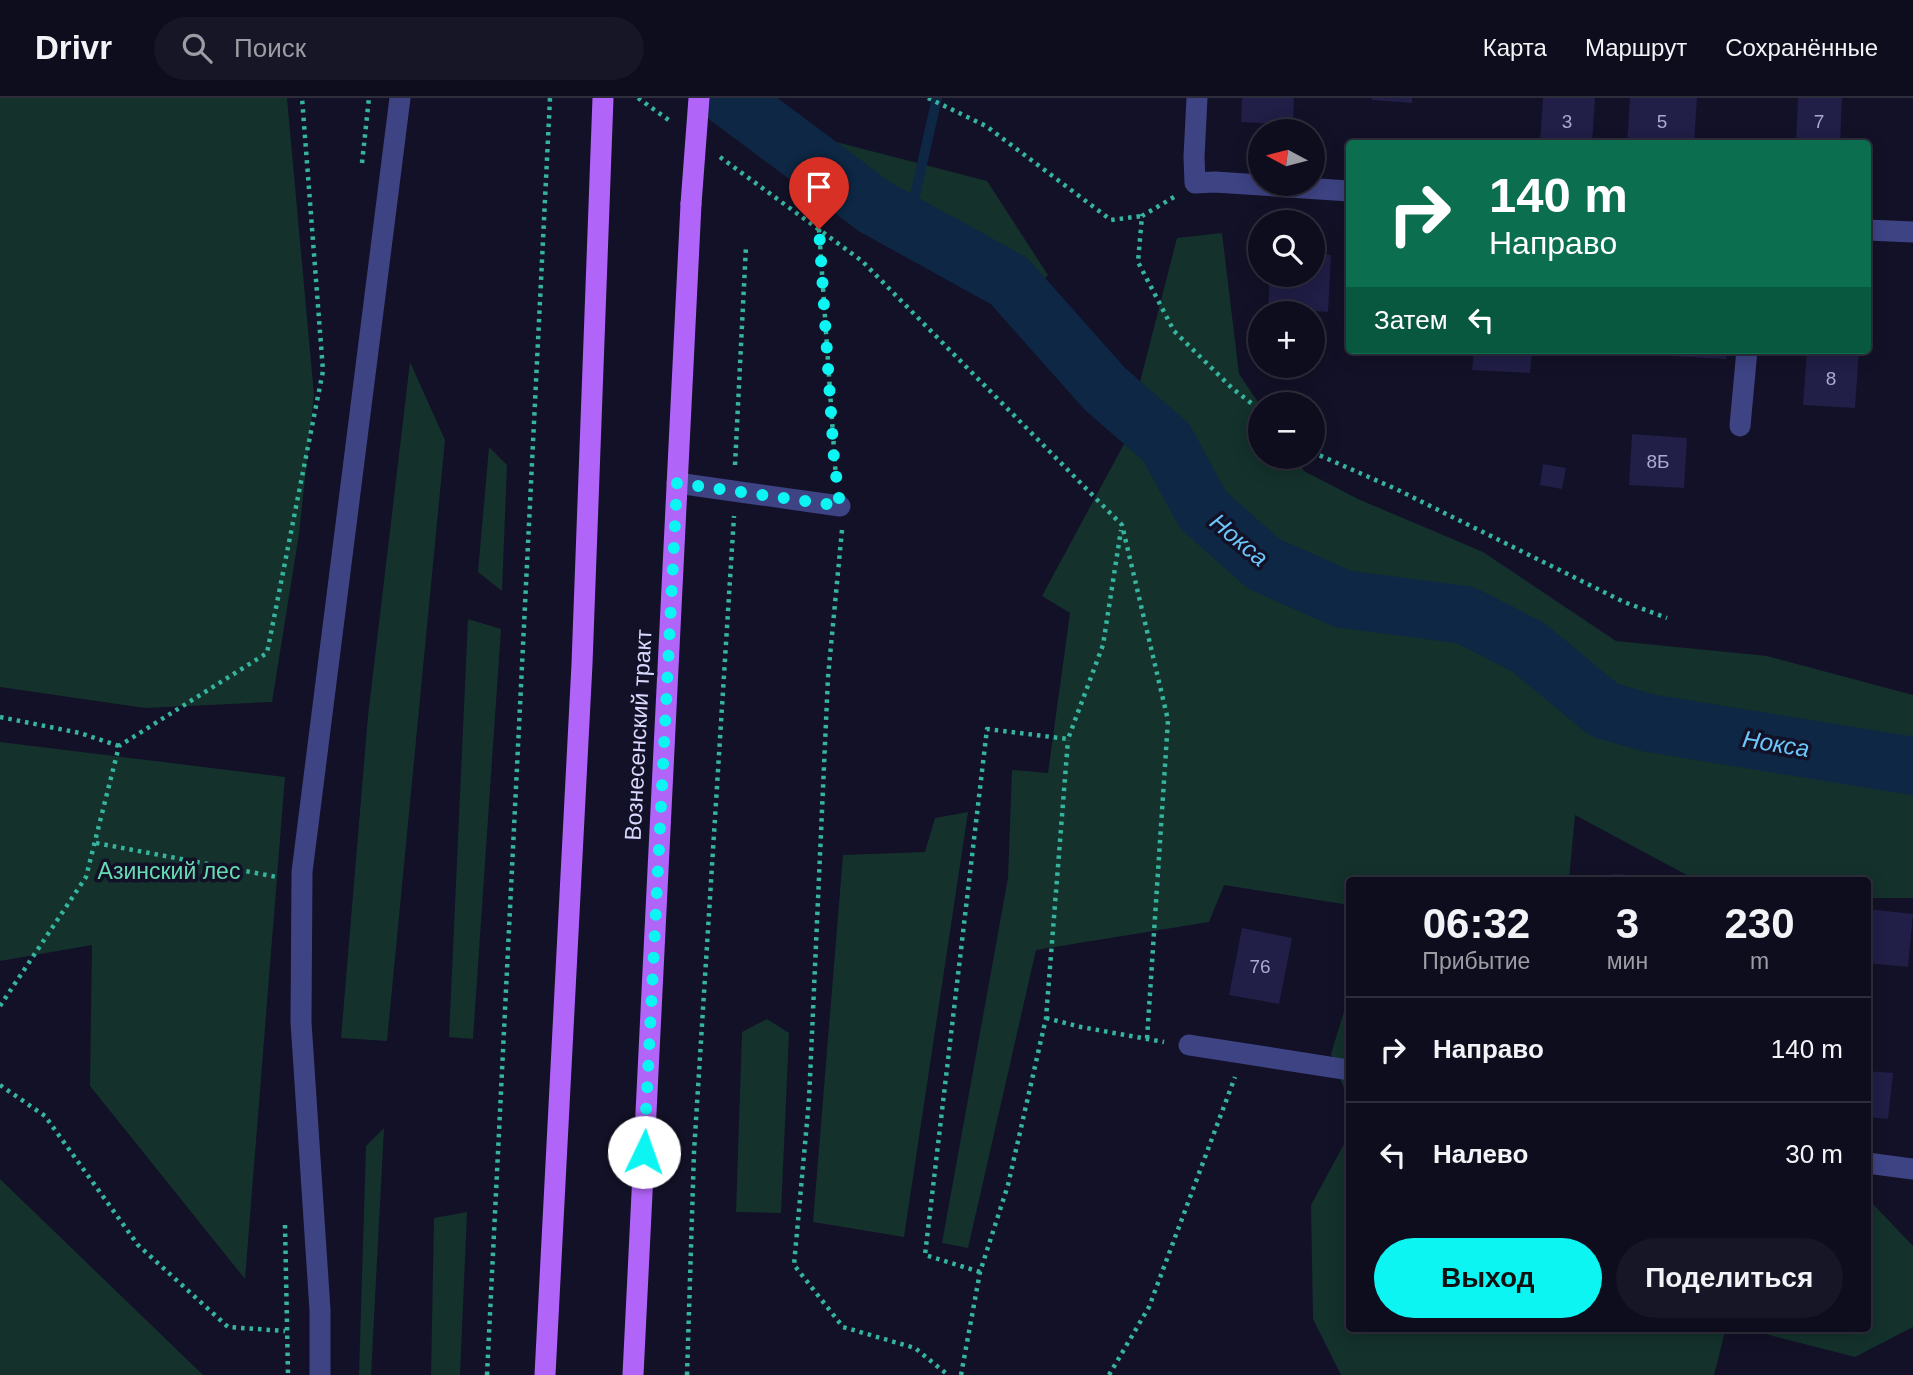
<!DOCTYPE html>
<html lang="ru">
<meta charset="utf-8">
<style>
:root{--surface:#0e0d1d;--page:#171626;--text:#f1f3f6;--muted:#9b9ca4;--line:#2e2d3b;--accent:#0df5f2}
body{margin:0;font-family:Helvetica,sans-serif;background:var(--page);color:var(--text);height:100vh;display:flex;flex-direction:column;font-size:26px;white-space:nowrap}
*{box-sizing:border-box;margin:0}
p{font-size:23px;color:var(--muted)}
.icon{flex:none;width:38px;height:38px;fill:none;stroke:currentColor;stroke-width:2;stroke-linecap:round;stroke-linejoin:round}
.map{position:relative;flex:1;overflow:hidden}
.panel{position:absolute;left:1346px;top:779px;width:525px;height:455px;display:flex;flex-direction:column;background:var(--surface);border-radius:7px;box-shadow:0 4px 18px #0003,0 0 0 2px var(--line)}
.panel>*{flex:none}
.hud{position:absolute;left:1346px;top:42px;width:525px;height:214px;border-radius:7px;box-shadow:0 4px 18px #0003,0 0 0 2px var(--line);background:#0b6e4f;color:#fff;overflow:hidden}
.needle{width:46px;rotate:277deg}
.tools{position:absolute;left:1248px;top:21px;display:grid;gap:14px}
.tools a{display:grid;place-items:center;width:77px;height:77px;border-radius:50%;background:var(--surface);box-shadow:0 4px 18px #0003,0 0 0 2px var(--line);font-size:35px}
.pin{position:absolute;display:grid;place-items:center;width:60px;height:60px;color:#fff;margin:-72px -30px;border-radius:50% 50% 50% 0;rotate:-45deg;box-shadow:0 0 7px #0007}
.pin .icon{rotate:45deg}
.me{position:absolute;width:77px;margin:-38px;rotate:3deg;stroke-linejoin:round;filter:drop-shadow(0 0 5px #0008)}
.turn{display:flex;align-items:center;gap:24px;height:147px;padding:0 28px;font-size:32px}
.turn .icon{width:91px;height:91px;stroke-width:2.5}
.turn b{display:block;font-size:49px;line-height:60px}
.then{display:flex;align-items:center;height:66px;padding:0 28px;background:#0003;gap:14px;font-size:26px}
.eta{display:flex;justify-content:space-evenly;align-items:center;height:119px;text-align:center}
.eta b{font-size:42px;font-weight:600;line-height:49px}
.cta{display:flex;gap:14px;margin-top:auto;padding:14px 28px}
.cta a{flex:1;height:80px;border-radius:42px;background:var(--accent);color:#111;font-size:28px;font-weight:600;line-height:80px;text-align:center}
.cta a+a{background:var(--page);color:var(--text)}
ul{padding:0;list-style:none}
li{display:flex;align-items:center;gap:21px;height:105px;padding:0 28px;border-top:2px solid var(--line)}
li div{flex:1}
li b{display:block;font-size:26px}
li em{font-style:normal}
header{display:flex;align-items:center;gap:42px;box-sizing:border-box;height:98px;padding:0 35px;background:var(--surface);border-bottom:2px solid var(--line)}
header strong{font-size:33px}
nav{display:flex;gap:38px;margin-inline-start:auto;font-size:24px}
.search{width:490px;height:63px;background:var(--page);display:flex;align-items:center;gap:18px;box-sizing:border-box;padding:0 24px;border-radius:38px;color:var(--muted);font-size:26px}
.map>svg:first-child{display:block}
.green{fill:#14312c}
.lines{fill:none;stroke-linecap:round;stroke-linejoin:round}
.stream{stroke:#0d2744;stroke-width:10}
.river{stroke:#0d2744;stroke-width:58}
.building{fill:#211e47}
.path{stroke:#35b49e;stroke-width:4.5;stroke-dasharray:3.5 5;stroke-linecap:butt}
.minor{stroke:#3e4384;stroke-width:21}
.major{stroke:#b064f8;stroke-width:21}
.major-bridge{stroke:#b064f8;stroke-width:21}
.route{stroke:#0df5f2;stroke-width:12;stroke-dasharray:0 21.6}
.labels{text-anchor:middle;stroke-width:7;stroke-linejoin:round;paint-order:stroke}
.number-label{font-size:19px;fill:#aaaad0}
.street-label{font-size:23px;fill:#d8d8fd;stroke:#121127}
.park-label{font-size:23px;fill:#67dbb1;stroke:#121127}
.water-label{font-size:24px;font-style:italic;fill:#6bc7f9;stroke:#121127}
</style>
<header>
<strong>Drivr</strong>
<div class="search"><svg class="icon" aria-label="search" viewBox="0 0 24 24"><circle cx="10" cy="10" r="6"/><path d="M15 15l6 6"/></svg>Поиск</div>
<nav><a>Карта</a><a>Маршрут</a><a>Сохранённые</a></nav>
</header>
<div class="map">
<svg width="1913" height="1277" viewBox="0 0 1913 1277">
<rect width="100%" height="100%" fill="#121127"/>
<g class="green">
<path d="M 0,0 L 287,0 L 314,297 L 299,436 L 272,604 L 145,610 L 0,589 Z"/>
<path d="M 813,38 L 987,83 L 1048,177 L 1020,206 L 946,174 L 882,135 L 789,90 Z"/>
<path d="M 1222,135 L 1239,276 L 1260,307 L 1260,359 L 1295,359 L 1304,373 L 1358,401 L 1483,454 L 1616,543 L 1767,558 L 1913,597 L 1913,800 L 1867,800 L 1867,782 L 1696,782 L 1575,717 L 1569,782 L 1349,782 L 1349,807 L 1224,787 L 1209,824 L 1036,852 L 968,1150 L 942,1145 L 1008,780 L 1012,672 L 1048,675 L 1070,515 L 1042,498 L 1124,346 L 1177,140 Z"/>
<path d="M 410,264 L 445,342 L 387,943 L 341,940 L 368,618 Z"/>
<path d="M 489,349 L 507,367 L 502,493 L 478,474 Z"/>
<path d="M 468,521 L 501,531 L 473,941 L 449,939 Z"/>
<path d="M 0,644 L 285,679 L 245,1181 L 90,988 L 92,847 L 0,863 Z"/>
<path d="M 968,714 L 904,1139 L 813,1124 L 843,757 L 925,754 L 935,720 Z"/>
<path d="M 1349,897 L 1349,1004 L 1331,956 Z"/>
<path d="M 767,921 L 789,935 L 781,1115 L 736,1114 L 742,934 Z"/>
<path d="M 384,1030 L 371,1277 L 359,1277 L 366,1048 Z"/>
<path d="M 1349,1037 L 1349,1230 L 1726,1230 L 1714,1277 L 1341,1277 L 1313,1221 L 1311,1107 Z"/>
<path d="M 0,1081 L 203,1277 L 0,1277 Z"/>
<path d="M 1867,1103 L 1871,1104 L 1913,1148 L 1913,1229 L 1855,1259 L 1742,1230 L 1867,1230 Z"/>
<path d="M 467,1114 L 460,1277 L 431,1277 L 434,1120 Z"/>
</g>
<g class="lines">
<path class="stream" d="M 908,128 L 937,0"/>
<path class="river" d="M 729,0 L 875,109 L 1009,183 L 1105,291 L 1166,344 L 1203,412 L 1264,466 L 1343,501 L 1465,517 L 1528,549 L 1604,612 L 1649,625 L 1913,668"/>
</g>
<g class="building">
<path d="M 1242,0 L 1294,0 L 1293,27 L 1241,24 Z"/>
<path d="M 1372,0 L 1412,0 L 1412,5 L 1372,2 Z"/>
<path d="M 1543,0 L 1595,0 L 1592,46 L 1540,46 Z"/>
<path d="M 1630,0 L 1697,0 L 1694,46 L 1627,46 Z"/>
<path d="M 1798,0 L 1842,0 L 1840,46 L 1796,46 Z"/>
<path d="M 1312,155 L 1331,157 L 1328,214 L 1268,210 L 1270,177 L 1312,177 Z"/>
<path d="M 1474,252 L 1532,252 L 1530,275 L 1472,272 Z"/>
<path d="M 1671,252 L 1727,252 L 1726,261 L 1671,258 Z"/>
<path d="M 1807,252 L 1859,252 L 1855,310 L 1803,307 Z"/>
<path d="M 1632,336 L 1687,340 L 1684,390 L 1629,387 Z"/>
<path d="M 1543,366 L 1566,370 L 1562,391 L 1540,387 Z"/>
<path d="M 1612,776 L 1646,778 L 1646,782 L 1611,782 Z"/>
<path d="M 1867,811 L 1913,816 L 1908,869 L 1867,865 Z"/>
<path d="M 1242,830 L 1292,840 L 1279,906 L 1229,897 Z"/>
<path d="M 1867,973 L 1893,975 L 1888,1021 L 1867,1019 Z"/>
</g>
<g class="lines">
<g class="path">
<path d="M 638,0 L 670,23"/>
<path d="M 928,0 L 986,28 L 1111,122 L 1142,118"/>
<path d="M 720,59 L 862,163 L 1122,427 L 1168,622 L 1147,941"/>
<path d="M 362,65 L 369,0"/>
<path d="M 1174,99 L 1142,118 L 1138,164 L 1174,233 L 1232,290 L 1260,312"/>
<path d="M 819,131 L 836,381"/>
<path d="M 1312,354 L 1396,391 L 1624,504 L 1667,520"/>
<path d="M 735,367 L 746,148"/>
<path d="M 842,432 L 828,579 L 809,1002 L 794,1167 L 843,1229 L 915,1250 L 948,1277"/>
<path d="M 0,619 L 80,635 L 119,648"/>
<path d="M 96,745 L 277,779"/>
<path d="M 0,908 L 86,779 L 119,648 L 267,555 L 323,273 L 302,0"/>
<path d="M 1046,920 L 1081,929 L 1164,944"/>
<path d="M 0,987 L 45,1018 L 138,1147 L 228,1229 L 285,1233"/>
<path d="M 285,1127 L 288,1277"/>
<path d="M 980,1174 L 925,1157 L 987,631 L 1068,641 L 1103,547 L 1121,432"/>
<path d="M 487,1277 L 550,0"/>
<path d="M 687,1277 L 694,1054 L 734,418"/>
<path d="M 961,1277 L 980,1174 L 1008,1087 L 1046,920 L 1068,642"/>
<path d="M 1109,1277 L 1149,1209 L 1235,979"/>
</g>
<g class="minor">
<path d="M 1197,0 L 1194,59 L 1195,85 L 1215,84 L 1349,93"/>
<path d="M 1867,132 L 1913,134"/>
<path d="M 1740,328 L 1747,252"/>
<path d="M 677,385 L 840,408"/>
<path d="M 1189,947 L 1349,972"/>
<path d="M 1867,1065 L 1913,1071"/>
<path d="M 320,1277 L 320,1212 L 301,924 L 302,774 L 400,0"/>
</g>
<g class="major">
<path d="M 545,1277 L 582,566 L 603,0"/>
<path d="M 633,1277 L 691,106"/>
</g>
<path class="major-bridge" d="M 691,106 L 699,0"/>
</g>
<g class="lines">
<path class="route" d="M 644,1054 L 677,385 L 840,408 L 834,361 L 819,131"/>
</g>
<g class="labels">
<g class="number-label">
<text x="1567" y="30">3</text>
<text x="1662" y="30">5</text>
<text x="1819" y="30">7</text>
<text x="1831" y="287">8</text>
<text x="1658" y="370">8Б</text>
<text x="1260" y="875">76</text>
</g>
<g class="street-label">
<text transform="translate(638 637) rotate(-87)" y="8">Вознесенский тракт</text>
</g>
<g class="park-label">
<text x="169" y="781">Азинский лес</text>
</g>
<g class="water-label">
<text transform="translate(1239 442) rotate(40)" y="8">Нокса</text>
<text transform="translate(1776 646) rotate(9)" y="8">Нокса</text>
</g>
</g>
</svg>
<div class="tools">
<a><svg class="needle" viewBox="-14 -14 28 28"><path d="M0-13l5 13h-10z" fill="#e53935"/><path d="M0 13l5-13h-10z" fill="#9b9ca4"/></svg></a>
<a><svg class="icon" aria-label="search" viewBox="0 0 24 24"><circle cx="10" cy="10" r="6"/><path d="M15 15l6 6"/></svg></a>
<a>+</a>
<a>−</a>
</div>
<div class="pin" style="left:819px;top:131px;background:#d93025"><svg class="icon" aria-label="arrive" viewBox="0 0 24 24"><path d="M6 21V4h12l-3 4 3 4H6"/></svg></div>
<svg class="me" style="left:644px;top:1054px" viewBox="-20 -20 40 40"><circle r="19" fill="#fff"/><path d="M0-13L10 11 0 6-10 11z" fill="#0df5f2"/></svg>
<div class="hud">
<div class="turn"><svg class="icon" aria-label="right" viewBox="0 0 24 24"><path d="M7 20v-9h11M14 6l5 5-5 5"/></svg><div><b>140 m</b>Направо</div></div>
<div class="then">Затем<svg class="icon" aria-label="left" viewBox="0 0 24 24"><path d="M17 20v-9H6M10 6l-5 5 5 5"/></svg></div>
</div>
<section class="panel">
<div class="eta">
<div><b>06:32</b><p>Прибытие</p></div>
<div><b>3</b><p>мин</p></div>
<div><b>230</b><p>m</p></div>
</div>
<ul>
<li><svg class="icon" aria-label="right" viewBox="0 0 24 24"><path d="M7 20v-9h11M14 6l5 5-5 5"/></svg><div><b>Направо</b></div><em>140 m</em></li>
<li><svg class="icon" aria-label="left" viewBox="0 0 24 24"><path d="M17 20v-9H6M10 6l-5 5 5 5"/></svg><div><b>Налево</b></div><em>30 m</em></li>
</ul>
<div class="cta"><a>Выход</a><a>Поделиться</a></div>
</section>
</div>
